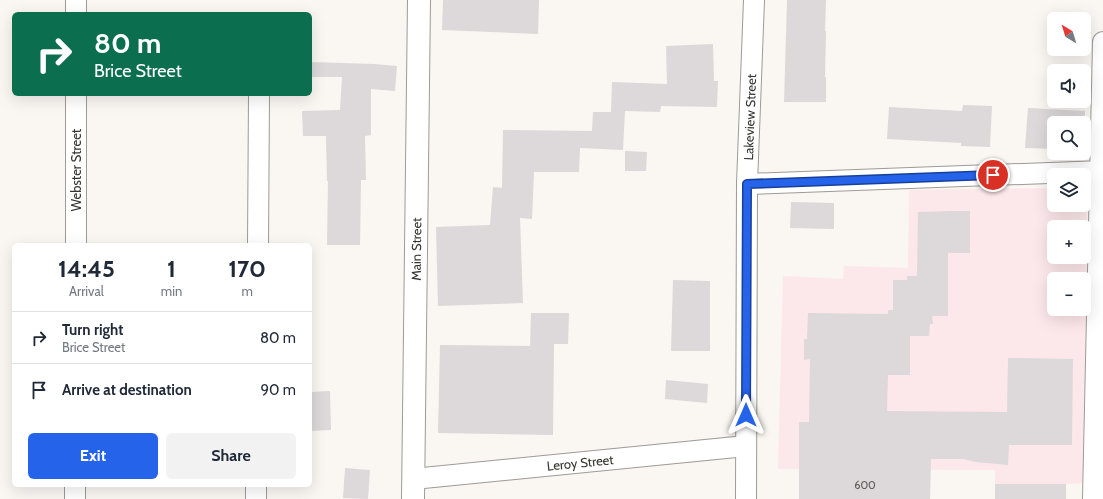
<!DOCTYPE html>
<meta charset="utf-8">
<style>
:root{--surface:#fff;--page:#f2f2f3;--text:#1f2937;--muted:#747a83;--line:#e0e1e3;--accent:#2563eb}
body{margin:0;font-family:Cabin,sans-serif;background:var(--page);color:var(--text);height:100vh;display:flex;flex-direction:column;font-size:15px;white-space:nowrap}
*{box-sizing:border-box;margin:0}
p{font-size:13px;color:var(--muted)}
.icon{flex:none;width:22px;height:22px;fill:none;stroke:currentColor;stroke-width:2;stroke-linecap:round;stroke-linejoin:round}
.map{position:relative;flex:1;overflow:hidden}
.sheet{position:absolute;left:12px;top:243px;width:300px;height:244px;display:flex;flex-direction:column;background:var(--surface);border-radius:6px;box-shadow:0 4px 16px #0002}
.sheet>*{flex:none}
.top-card{position:absolute;left:12px;top:12px;width:300px;height:84px;border-radius:6px;box-shadow:0 4px 16px #0002;background:#0b6e4f;color:#fff;overflow:hidden}
.needle{width:26px;rotate:322deg}
.controls{position:absolute;left:1047px;top:12px;display:grid;gap:8px}
.controls a{display:grid;place-items:center;width:44px;height:44px;border-radius:6px;background:var(--surface);box-shadow:0 4px 16px #0002;font-size:20px}
.pin{position:absolute;display:grid;place-items:center;width:34px;height:34px;color:#fff;margin:-17px;border:2px solid #fff;border-radius:50%;box-shadow:0 1px 4px #0007}
.me{position:absolute;width:44px;margin:-22px;rotate:0deg;stroke-linejoin:round;filter:drop-shadow(0 0 3px #0008)}
.turn{display:flex;align-items:center;gap:14px;height:84px;padding:0 16px;font-size:18px}
.turn .icon{width:52px;height:52px;stroke-width:2.5}
.turn b{display:block;font-size:28px;line-height:34px}
.eta{display:flex;justify-content:space-evenly;align-items:center;height:68px;text-align:center}
.eta b{font-size:24px;font-weight:700;line-height:28px}
.cta{display:flex;gap:8px;margin-top:auto;padding:8px 16px}
.cta a{flex:1;height:46px;border-radius:6px;background:var(--accent);color:#fff;font-size:16px;font-weight:700;line-height:46px;text-align:center}
.cta a+a{background:var(--page);color:var(--text)}
ul{padding:0;list-style:none}
li{display:flex;align-items:center;gap:12px;height:52px;padding:0 16px;border-top:1px solid var(--line)}
li div{flex:1}
li b{display:block;font-size:15px}
li em{font-style:normal}
.map>svg:first-child{display:block}
.education{fill:#fce7ea;fill-rule:evenodd}
.building{fill:#ddd8da}
.lines{fill:none;stroke-linecap:round;stroke-linejoin:round}
.minor-casing{stroke:#9e9a97;stroke-width:22}
.secondary-casing{stroke:#9e9a97;stroke-width:24}
.minor{stroke:#fff;stroke-width:20}
.secondary{stroke:#fff;stroke-width:22}
.route-casing{stroke:#184099;stroke-width:10}
.route{stroke:#2563eb;stroke-width:7}
.labels{text-anchor:middle;stroke-width:4;stroke-linejoin:round;paint-order:stroke}
.number-label{font-size:11px;fill:#5f5d5c}
.street-label{font-size:13px;fill:#353432;stroke:#fff}
</style>
<div class="map">
<svg width="1103" height="499" viewBox="0 0 1103 499">
<rect width="100%" height="100%" fill="#faf6f2"/>
<path class="education" d="M 1054,188 L 1054,205 L 1084,205 L 1084,191 L 1087,192 L 1085,483 L 1066,484 L 995,499 L 995,470 L 778,469 L 783,276 L 843,279 L 844,266 L 908,268 L 909,190 ZM 1054,227 L 1084,227 L 1084,257 L 1054,257 ZM 1054,279 L 1084,279 L 1084,309 L 1054,309 Z"/>
<g class="building">
<path d="M 443,0 L 539,0 L 538,34 L 442,30 Z"/>
<path d="M 787,0 L 826,0 L 825,31 L 826,31 L 825,77 L 826,77 L 826,102 L 784,102 Z"/>
<path d="M 713,44 L 714,81 L 718,81 L 717,107 L 661,106 L 660,112 L 625,111 L 623,150 L 580,148 L 579,172 L 534,172 L 532,219 L 520,218 L 523,303 L 438,306 L 436,227 L 490,225 L 493,187 L 502,188 L 503,130 L 592,131 L 593,112 L 611,112 L 612,82 L 667,84 L 666,46 Z"/>
<path d="M 310,62 L 374,64 L 397,66 L 395,91 L 371,89 L 371,135 L 365,136 L 366,180 L 361,180 L 360,245 L 327,245 L 328,181 L 327,181 L 326,136 L 303,136 L 302,111 L 340,110 L 342,77 L 310,77 Z"/>
<path d="M 963,105 L 992,106 L 990,147 L 961,146 L 961,143 L 887,139 L 889,107 L 962,111 Z"/>
<path d="M 1028,108 L 1085,111 L 1085,123 L 1054,123 L 1054,149 L 1025,148 Z"/>
<path d="M 625,151 L 647,152 L 646,171 L 625,171 Z"/>
<path d="M 791,202 L 834,203 L 834,229 L 790,228 Z"/>
<path d="M 952,211 L 970,211 L 970,253 L 948,253 L 948,316 L 932,316 L 933,324 L 930,324 L 929,336 L 910,336 L 910,375 L 888,375 L 887,411 L 1007,412 L 1008,358 L 1073,359 L 1072,445 L 1009,445 L 1008,465 L 976,462 L 963,459 L 931,459 L 930,499 L 799,499 L 799,422 L 809,422 L 810,359 L 804,360 L 804,339 L 807,339 L 808,313 L 888,314 L 888,310 L 893,310 L 893,280 L 907,280 L 907,276 L 917,276 L 918,212 Z"/>
<path d="M 673,280 L 710,281 L 710,351 L 671,351 Z"/>
<path d="M 531,313 L 569,313 L 568,344 L 554,344 L 553,435 L 438,433 L 440,345 L 530,346 Z"/>
<path d="M 666,380 L 708,384 L 707,403 L 665,399 Z"/>
<path d="M 330,391 L 331,430 L 310,431 L 310,392 Z"/>
<path d="M 345,468 L 370,470 L 368,499 L 343,498 Z"/>
<rect x="995" y="484" width="71" height="15"/>
</g>
<g class="lines">
<g class="minor-casing">
<g id="minor">
<path d="M 76,14 L 76,0"/>
<path d="M 747,184 L 1103,171"/>
<path d="M 76,245 L 76,94"/>
<path d="M 258,245 L 259,95"/>
<path id="s1" d="M 413,479 L 746,446"/>
<path d="M 75,499 L 75,485"/>
<path d="M 256,499 L 256,485"/>
<path id="s2" d="M 746,499 L 747,184 L 754,0"/>
<path d="M 1093,499 L 1103,42"/>
</g>
</g>
<g class="secondary-casing">
<g id="secondary">
<path id="s3" d="M 413,499 L 419,0"/>
</g>
</g>
<use href="#minor" class="minor"/>
<use href="#secondary" class="secondary"/>
</g>
<g class="lines">
<g class="route-casing">
<path id="route" d="M 746,415 L 747,184 L 993,175"/>
</g>
<use href="#route" class="route"/>
</g>
<g class="labels">
<g class="number-label">
<text x="865" y="489">600</text>
</g>
<g class="street-label">
<text dy="5" stroke="none"><textPath href="#s2" startOffset="382">Lakeview Street</textPath></text>
<text transform="translate(76 170) rotate(-90)" y="5">Webster Street</text>
<text dy="5" stroke="none"><textPath href="#s3" startOffset="250">Main Street</textPath></text>
<text dy="5" stroke="none"><textPath href="#s1" startOffset="168">Leroy Street</textPath></text>
</g>
</g>
</svg>
<div class="controls">
<a><svg class="needle" viewBox="-14 -14 28 28"><path d="M0-13l5 13h-10z" fill="#e53935"/><path d="M0 13l5-13h-10z" fill="#747a83"/></svg></a>
<a><svg class="icon" aria-label="sound" viewBox="0 0 24 24"><path d="M4 9h4l5-4v14l-5-4H4zM17 9q2 3 0 6"/></svg></a>
<a><svg class="icon" aria-label="search" viewBox="0 0 24 24"><circle cx="10" cy="10" r="6"/><path d="M15 15l6 6"/></svg></a>
<a><svg class="icon" aria-label="layers" viewBox="0 0 24 24"><path d="M12 4l9 5-9 5-9-5zM3 14l9 5 9-5"/></svg></a>
<a>+</a>
<a>−</a>
</div>
<div class="pin" style="left:993px;top:175px;background:#d93025"><svg class="icon" aria-label="arrive" viewBox="0 0 24 24"><path d="M6 21V4h12l-3 4 3 4H6"/></svg></div>
<svg class="me" style="left:746px;top:415px" viewBox="-20 -20 40 40"><path d="M0-17L14 15 0 8-14 15z" fill="#2563eb" stroke="#fff" stroke-width="4"/></svg>
<div class="top-card">
<div class="turn"><svg class="icon" aria-label="right" viewBox="0 0 24 24"><path d="M7 20v-9h11M14 6l5 5-5 5"/></svg><div><b>80 m</b>Brice Street</div></div>
</div>
<section class="sheet">
<div class="eta">
<div><b>14:45</b><p>Arrival</p></div>
<div><b>1</b><p>min</p></div>
<div><b>170</b><p>m</p></div>
</div>
<ul>
<li><svg class="icon" aria-label="right" viewBox="0 0 24 24"><path d="M7 20v-9h11M14 6l5 5-5 5"/></svg><div><b>Turn right</b><p>Brice Street</p></div><em>80 m</em></li>
<li><svg class="icon" aria-label="arrive" viewBox="0 0 24 24"><path d="M6 21V4h12l-3 4 3 4H6"/></svg><div><b>Arrive at destination</b></div><em>90 m</em></li>
</ul>
<div class="cta"><a>Exit</a><a>Share</a></div>
</section>
</div>
